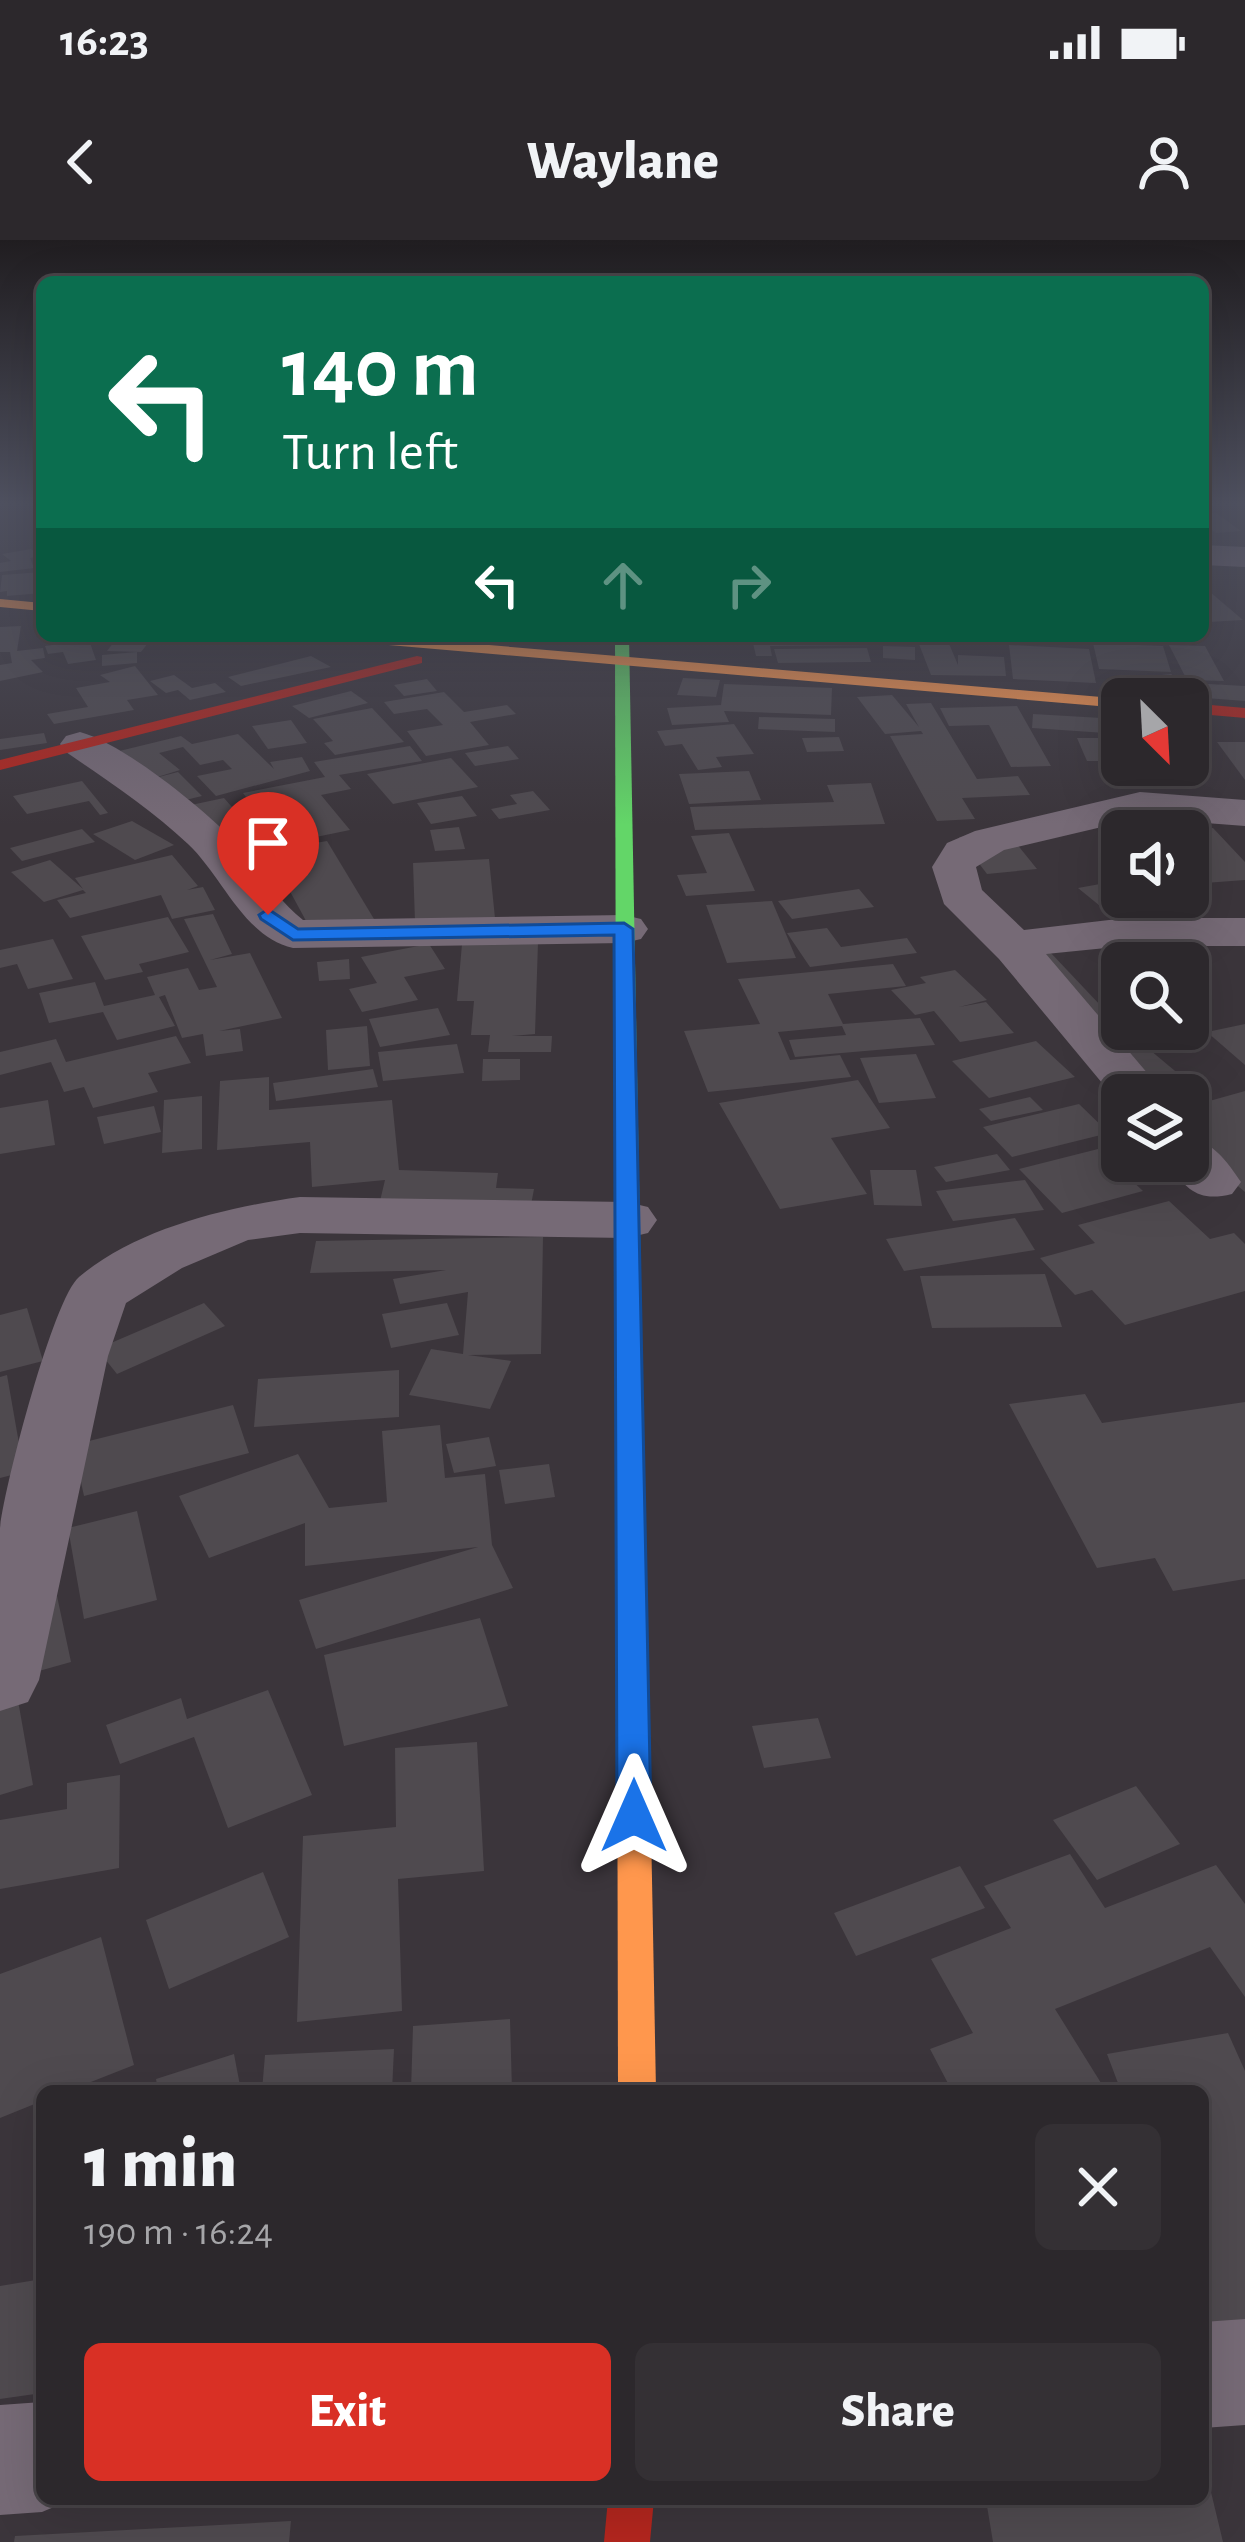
<!DOCTYPE html>
<meta charset="utf-8">
<style>
:root{--surface:#2c282c;--page:#343034;--text:#f1f3f6;--muted:#a6a6a9;--line:#484448;--accent:#d93025}
body{margin:0;font-family:"Alegreya Sans",sans-serif;background:var(--page);color:var(--text);height:100vh;display:flex;flex-direction:column;font-size:45px;white-space:nowrap}
*{box-sizing:border-box;margin:0}
p{font-size:39px;color:var(--muted)}
.icon{flex:none;width:66px;height:66px;fill:none;stroke:currentColor;stroke-width:2;stroke-linecap:round;stroke-linejoin:round}
.map{position:relative;flex:1;overflow:hidden}
.side{position:absolute;left:36px;top:1845px;width:1173px;height:420px;display:flex;flex-direction:column;background:var(--surface);border-radius:18px;box-shadow:0 12px 48px #0002,0 0 0 3px var(--line)}
.side>*{flex:none}
.hud{position:absolute;left:36px;top:36px;width:1173px;height:366px;border-radius:18px;box-shadow:0 12px 48px #0002,0 0 0 3px var(--line);background:#0b6e4f;color:#fff;overflow:hidden}
.needle{width:78px;rotate:156deg}
.controls{position:absolute;left:1101px;top:438px;display:grid;gap:24px}
.controls a{display:grid;place-items:center;width:108px;height:108px;border-radius:18px;background:var(--surface);box-shadow:0 12px 48px #0002,0 0 0 3px var(--line);font-size:60px}
.pin{position:absolute;display:grid;place-items:center;width:102px;height:102px;color:#fff;margin:-123px -51px;border-radius:50% 50% 50% 0;rotate:-45deg;box-shadow:0 0 12px #0007}
.pin .icon{rotate:45deg}
.me{position:absolute;width:132px;margin:-66px;rotate:0deg;stroke-linejoin:round;filter:drop-shadow(0 0 9px #0008)}
.turn{display:flex;align-items:center;gap:42px;height:252px;padding:0 48px;font-size:54px}
.turn .icon{width:156px;height:156px;stroke-width:2.5}
.turn b{display:block;font-size:84px;line-height:102px}
.lanes{display:flex;align-items:center;height:114px;padding:0 48px;background:#0003;justify-content:center;gap:60px;direction:ltr}
.lanes .off{opacity:.35}
.round{display:grid;place-items:center;flex:none;width:126px;height:126px;border-radius:18px;background:var(--page)}
.headline{display:flex;align-items:center;justify-content:space-between;height:204px;padding:0 48px}
h1{font-size:72px;font-weight:800;line-height:90px}
.primary-button{display:flex;gap:24px;margin-top:auto;padding:24px 48px}
.primary-button a{flex:1;height:138px;border-radius:18px;background:var(--accent);color:#fff;font-size:48px;font-weight:800;line-height:138px;text-align:center}
.primary-button a+a{background:var(--page);color:var(--text)}
.status{display:flex;justify-content:space-between;align-items:center;height:84px;padding:0 60px;background:var(--surface);direction:ltr}
.status svg{height:33px;fill:currentColor}
header{display:flex;justify-content:space-between;align-items:center;height:156px;padding:0 48px;background:var(--surface);font-size:54px;font-weight:800}
.map>svg:first-child{display:block}
.building{fill:#4f4a4f}
.lines{fill:none;stroke-linecap:round;stroke-linejoin:round}
.street{fill:#766a76;fill-rule:evenodd}
.fast{fill:#63d668;fill-rule:evenodd}
.slow{fill:#ff974d;fill-rule:evenodd}
.jam{fill:#b3261e;fill-rule:evenodd}
.route{fill:#1a73e8;stroke:#114b97;stroke-width:3}
</style>
<div class="status"><b>16:23</b><svg viewBox="0 0 49 12"><path d="M0 12V9h3v3zM5 12V6h3v6zM10 12V3h3v9zM15 12V0h3v12zM26 1h20v11H26zM47 4h2v5h-2z"/></svg></div>
<header><svg class="icon" aria-label="back" viewBox="0 0 24 24"><path d="M15 5l-7 7 7 7"/></svg>Waylane<svg class="icon" aria-label="person" viewBox="0 0 24 24"><circle cx="12" cy="8" r="4"/><path d="M4 21q1-7 8-7t8 7"/></svg></header>
<div class="map">
<svg width="1245" height="2302" viewBox="0 0 1245 2302">
<rect width="100%" height="100%" fill="#3b353b"/>
<g class="building">
<path d="M 1216,273 L 1241,291 L 1216,293 L 1203,283 L 1203,274 Z"/>
<path d="M 31,309 L 40,316 L 30,318 L 34,328 L 0,332 L 0,323 L 11,321 L 2,314 Z"/>
<path d="M 42,332 L 42,353 L 7,356 L 7,351 L 0,352 L 2,335 Z"/>
<path d="M 1203,346 L 1243,380 L 1209,382 L 1203,377 Z"/>
<path d="M 21,386 L 17,411 L 43,408 L 45,418 L 31,420 L 43,432 L 0,441 L 0,425 L 12,423 L 10,412 L 0,412 L 0,387 Z"/>
<path d="M 706,396 L 870,396 L 873,405 L 770,406 L 772,416 L 756,416 L 753,403 L 707,401 Z"/>
<path d="M 1098,396 L 1115,396 L 1114,404 L 1163,406 L 1171,432 L 1099,429 L 1093,403 Z"/>
<path d="M 117,398 L 151,399 L 141,412 L 107,411 Z"/>
<path d="M 917,399 L 947,399 L 958,425 L 958,415 L 1004,417 L 1006,436 L 931,435 Z"/>
<path d="M 89,400 L 96,420 L 68,424 L 63,412 L 48,414 L 45,406 Z"/>
<path d="M 1009,405 L 1089,409 L 1096,443 L 1013,439 Z"/>
<path d="M 1169,405 L 1205,406 L 1224,441 L 1187,440 Z"/>
<path d="M 883,406 L 915,407 L 915,420 L 883,418 Z"/>
<path d="M 867,408 L 871,422 L 778,423 L 774,409 Z"/>
<path d="M 137,412 L 137,423 L 102,426 L 102,415 Z"/>
<path d="M 311,416 L 331,427 L 241,446 L 228,437 Z"/>
<path d="M 135,426 L 158,455 L 127,460 L 134,470 L 54,484 L 47,474 L 88,467 L 76,448 L 110,442 L 100,435 Z"/>
<path d="M 1171,434 L 1191,448 L 1190,443 L 1245,446 L 1245,461 L 1192,457 L 1191,450 L 1163,453 L 1142,437 Z"/>
<path d="M 174,435 L 192,448 L 215,443 L 226,452 L 190,460 L 178,450 L 166,453 L 150,441 Z"/>
<path d="M 683,438 L 720,440 L 716,457 L 677,455 Z"/>
<path d="M 427,439 L 437,451 L 404,456 L 394,445 Z"/>
<path d="M 724,444 L 832,448 L 831,475 L 724,471 L 729,482 L 672,485 L 667,468 L 721,465 Z"/>
<path d="M 351,451 L 368,463 L 309,478 L 292,466 Z"/>
<path d="M 444,452 L 464,472 L 507,465 L 516,474 L 470,482 L 489,505 L 426,516 L 407,491 L 443,485 L 427,469 L 394,474 L 384,462 Z"/>
<path d="M 892,455 L 919,487 L 906,464 L 931,463 L 977,539 L 1018,536 L 1030,555 L 962,558 L 975,579 L 937,581 L 890,496 L 923,494 L 921,491 L 885,494 L 857,457 Z"/>
<path d="M 1017,466 L 1051,526 L 1011,527 L 989,485 L 949,486 L 940,468 Z"/>
<path d="M 372,468 L 404,502 L 335,515 L 324,503 L 333,501 L 313,479 Z"/>
<path d="M 1033,474 L 1119,479 L 1120,494 L 1032,488 Z"/>
<path d="M 759,477 L 835,479 L 835,492 L 758,489 Z"/>
<path d="M 291,480 L 307,503 L 268,509 L 252,486 Z"/>
<path d="M 734,484 L 754,514 L 716,517 L 722,527 L 698,530 L 682,504 L 665,506 L 657,491 Z"/>
<path d="M 44,493 L 47,503 L 0,510 L 0,499 Z"/>
<path d="M 238,494 L 274,529 L 270,522 L 302,517 L 310,531 L 216,556 L 197,536 L 232,529 L 223,520 L 200,525 L 183,507 L 159,513 L 180,530 L 151,539 L 178,532 L 202,556 L 157,567 L 107,514 L 181,496 L 192,504 Z"/>
<path d="M 839,497 L 844,511 L 807,512 L 802,498 Z"/>
<path d="M 1077,498 L 1122,498 L 1122,521 L 1087,521 Z"/>
<path d="M 1217,502 L 1245,502 L 1245,540 Z"/>
<path d="M 410,506 L 422,521 L 339,535 L 351,549 L 321,555 L 350,590 L 282,604 L 243,553 L 325,537 L 314,522 Z"/>
<path d="M 508,506 L 519,519 L 475,526 L 465,513 Z"/>
<path d="M 451,518 L 478,547 L 393,564 L 367,534 Z"/>
<path d="M 749,531 L 761,560 L 689,564 L 679,534 Z"/>
<path d="M 82,541 L 108,573 L 100,575 L 89,561 L 27,574 L 13,556 Z"/>
<path d="M 871,543 L 885,584 L 695,590 L 690,567 L 834,562 L 827,545 Z"/>
<path d="M 533,551 L 550,570 L 499,579 L 491,569 L 517,564 L 510,555 Z"/>
<path d="M 462,556 L 477,576 L 431,584 L 417,563 Z"/>
<path d="M 224,558 L 253,591 L 201,603 L 172,569 Z"/>
<path d="M 132,581 L 174,605 L 135,620 L 93,594 Z"/>
<path d="M 459,587 L 465,609 L 435,611 L 430,590 Z"/>
<path d="M 1213,588 L 1245,622 L 1245,640 L 1205,643 L 1194,629 L 1188,630 L 1188,590 Z"/>
<path d="M 82,589 L 95,602 L 22,621 L 10,608 Z"/>
<path d="M 729,593 L 755,651 L 686,656 L 677,635 L 707,633 L 691,596 Z"/>
<path d="M 1008,593 L 1037,629 L 987,634 L 959,597 Z"/>
<path d="M 327,601 L 374,679 L 311,690 L 268,611 Z"/>
<path d="M 172,615 L 198,646 L 187,650 L 203,647 L 215,670 L 172,679 L 161,655 L 70,678 L 57,660 L 86,653 L 83,650 L 44,662 L 11,632 L 50,620 L 83,649 L 75,638 Z"/>
<path d="M 489,619 L 495,678 L 415,682 L 413,623 Z"/>
<path d="M 1122,640 L 1122,657 L 1157,657 L 1188,681 L 1132,692 L 1078,648 Z"/>
<path d="M 859,649 L 874,667 L 792,679 L 778,661 Z"/>
<path d="M 772,661 L 796,718 L 727,723 L 706,665 Z"/>
<path d="M 213,674 L 232,714 L 210,720 L 250,713 L 282,778 L 219,791 L 240,789 L 243,811 L 206,816 L 203,794 L 182,798 L 165,755 L 159,757 L 175,786 L 117,800 L 103,772 L 49,783 L 39,753 L 95,742 L 104,766 L 155,755 L 147,737 L 188,728 L 199,750 L 217,747 L 184,679 Z"/>
<path d="M 168,677 L 189,712 L 139,724 L 143,732 L 105,740 L 81,696 Z"/>
<path d="M 827,688 L 841,707 L 907,698 L 917,713 L 810,727 L 787,693 Z"/>
<path d="M 53,699 L 73,739 L 28,749 L 17,724 L 0,728 L 0,710 Z"/>
<path d="M 538,703 L 535,794 L 512,796 L 552,796 L 551,812 L 488,812 L 490,795 L 471,795 L 474,761 L 457,761 L 462,704 Z"/>
<path d="M 429,704 L 445,729 L 404,737 L 418,760 L 362,772 L 349,749 L 377,743 L 361,717 Z"/>
<path d="M 1050,712 L 1119,785 L 1081,791 L 1015,717 Z"/>
<path d="M 349,719 L 350,739 L 319,741 L 317,722 Z"/>
<path d="M 893,724 L 906,746 L 828,754 L 843,784 L 920,778 L 935,805 L 795,817 L 789,800 L 846,795 L 842,786 L 778,792 L 790,820 L 840,815 L 851,837 L 708,852 L 684,791 L 760,784 L 738,739 Z"/>
<path d="M 955,730 L 987,760 L 959,767 L 986,762 L 1014,793 L 960,802 L 934,771 L 915,775 L 891,750 L 926,743 L 920,737 Z"/>
<path d="M 438,768 L 450,795 L 380,807 L 369,779 Z"/>
<path d="M 1245,784 L 1245,825 L 1207,792 Z"/>
<path d="M 367,786 L 370,826 L 328,830 L 326,790 Z"/>
<path d="M 1132,795 L 1199,851 L 1145,855 L 1089,805 Z"/>
<path d="M 176,796 L 191,823 L 148,833 L 158,852 L 93,868 L 84,847 L 64,852 L 51,822 L 0,835 L 0,812 L 56,799 L 66,822 Z"/>
<path d="M 1036,801 L 1075,837 L 989,858 L 952,821 Z"/>
<path d="M 457,804 L 464,833 L 383,841 L 378,812 Z"/>
<path d="M 916,814 L 936,858 L 879,863 L 860,818 Z"/>
<path d="M 483,819 L 520,819 L 520,840 L 482,841 Z"/>
<path d="M 373,829 L 378,847 L 276,861 L 273,843 Z"/>
<path d="M 269,837 L 269,870 L 392,860 L 399,930 L 498,933 L 496,948 L 534,949 L 527,986 L 380,961 L 385,940 L 312,947 L 310,902 L 217,910 L 220,841 Z"/>
<path d="M 858,840 L 890,888 L 831,898 L 867,954 L 780,969 L 719,863 Z"/>
<path d="M 1245,851 L 1245,952 L 1188,904 L 1188,867 Z"/>
<path d="M 202,856 L 202,909 L 162,913 L 164,860 Z"/>
<path d="M 1030,857 L 1043,870 L 991,881 L 979,869 Z"/>
<path d="M 48,860 L 55,905 L 0,914 L 0,868 Z"/>
<path d="M 1079,864 L 1109,893 L 1012,917 L 983,887 Z"/>
<path d="M 154,866 L 161,892 L 104,904 L 97,877 Z"/>
<path d="M 1098,909 L 1143,951 L 1062,973 L 1019,929 Z"/>
<path d="M 997,914 L 1010,930 L 946,942 L 934,927 Z"/>
<path d="M 870,930 L 916,930 L 922,966 L 874,965 Z"/>
<path d="M 1025,940 L 1044,970 L 953,981 L 936,951 Z"/>
<path d="M 1169,961 L 1210,999 L 1234,993 L 1245,1004 L 1245,1051 L 1125,1085 L 1092,1050 L 1075,1055 L 1040,1018 L 1095,1003 L 1078,985 Z"/>
<path d="M 1015,978 L 1035,1010 L 904,1031 L 886,999 Z"/>
<path d="M 543,997 L 541,1114 L 468,1115 L 511,1121 L 490,1169 L 409,1155 L 431,1109 L 463,1114 L 468,1052 L 400,1064 L 393,1039 L 446,1030 L 310,1033 L 316,1001 Z"/>
<path d="M 1045,1034 L 1062,1087 L 932,1088 L 920,1036 Z"/>
<path d="M 204,1063 L 225,1086 L 117,1134 L 97,1109 Z"/>
<path d="M 447,1063 L 459,1095 L 391,1108 L 382,1074 Z"/>
<path d="M 27,1068 L 43,1121 L 0,1132 L 0,1075 Z"/>
<path d="M 399,1130 L 399,1177 L 254,1187 L 258,1139 Z"/>
<path d="M 7,1135 L 24,1232 L 0,1238 L 0,1137 Z"/>
<path d="M 1085,1154 L 1102,1183 L 1245,1162 L 1245,1339 L 1173,1351 L 1155,1318 L 1097,1328 L 1009,1164 Z"/>
<path d="M 233,1165 L 249,1213 L 84,1256 L 73,1205 Z"/>
<path d="M 440,1185 L 445,1238 L 485,1234 L 492,1305 L 513,1348 L 316,1409 L 299,1360 L 478,1307 L 305,1326 L 305,1283 L 209,1318 L 179,1256 L 298,1214 L 329,1268 L 387,1262 L 382,1191 Z"/>
<path d="M 489,1197 L 496,1226 L 454,1233 L 446,1204 Z"/>
<path d="M 549,1224 L 555,1257 L 505,1264 L 499,1230 Z"/>
<path d="M 137,1271 L 157,1360 L 84,1379 L 68,1288 Z"/>
<path d="M 57,1356 L 71,1422 L 14,1438 L 33,1545 L 0,1555 L 0,1372 Z"/>
<path d="M 480,1378 L 508,1466 L 344,1506 L 324,1415 Z"/>
<path d="M 268,1450 L 312,1555 L 228,1588 L 194,1497 L 120,1524 L 106,1485 L 181,1458 L 187,1479 Z"/>
<path d="M 818,1478 L 831,1518 L 764,1528 L 752,1486 Z"/>
<path d="M 477,1502 L 484,1631 L 398,1639 L 402,1771 L 297,1782 L 303,1596 L 396,1587 L 395,1508 Z"/>
<path d="M 120,1535 L 119,1628 L 0,1649 L 0,1580 L 67,1569 L 67,1543 Z"/>
<path d="M 1136,1546 L 1180,1604 L 1097,1640 L 1053,1580 Z"/>
<path d="M 1070,1614 L 1105,1668 L 1216,1625 L 1245,1664 L 1245,1757 L 1210,1707 L 1055,1769 L 1106,1851 L 952,1851 L 930,1809 L 973,1793 L 931,1719 L 1011,1688 L 984,1646 Z"/>
<path d="M 960,1626 L 985,1668 L 856,1716 L 834,1673 Z"/>
<path d="M 263,1632 L 289,1697 L 169,1749 L 146,1680 Z"/>
<path d="M 101,1697 L 134,1825 L 68,1851 L 42,1851 L 42,1861 L 0,1878 L 0,1734 Z"/>
<path d="M 510,1779 L 512,1851 L 411,1851 L 413,1786 Z"/>
<path d="M 1228,1793 L 1245,1831 L 1245,2101 L 1203,2109 L 1203,1851 L 1121,1851 L 1107,1814 Z"/>
<path d="M 394,1809 L 392,1851 L 262,1851 L 265,1815 Z"/>
<path d="M 234,1814 L 241,1851 L 158,1851 L 156,1839 Z"/>
<path d="M 42,2039 L 42,2153 L 0,2159 L 0,2046 Z"/>
<path d="M 1203,2252 L 1211,2252 L 1223,2302 L 993,2302 L 986,2260 L 1203,2259 Z"/>
<path d="M 291,2281 L 289,2302 L 14,2302 L 15,2296 Z"/>
</g>
<g class="lines">
<g class="street">
<path d="M 1203,305 L 1245,307 L 1245,327 L 1203,325 Z"/>
<path d="M 80,492 C 123,503 211,574 241,608 C 262,632 277,660 303,680 L 624,675 L 641,679 L 648,689 L 641,699 L 624,703 L 293,708 C 243,696 223,637 188,604 C 151,569 108,541 66,512 L 60,504 L 66,496 Z"/>
<path d="M 1140,552 L 1245,560 L 1245,586 L 1140,578 L 1004,610 L 976,627 L 982,650 L 1024,690 L 1126,678 L 1245,678 L 1245,706 L 1126,706 L 1046,714 L 1166,855 L 1122,855 L 1122,867 L 999,719 L 944,664 L 932,627 L 947,603 L 975,591 Z"/>
<path d="M 1188,897 C 1214,903 1226,920 1241,942 L 1232,954 C 1199,962 1189,951 1168,926 L 1165,921 L 1188,921 Z"/>
<path d="M 300,957 L 627,962 L 648,967 L 657,980 L 648,993 L 627,998 L 300,993 L 248,1000 L 182,1028 L 126,1063 L 108,1116 L 39,1440 L 28,1462 L 0,1471 C 0,1412 0,1348 0,1288 C 4,1248 53,1059 79,1037 C 137,988 228,967 300,957 Z"/>
<path d="M 1245,2079 L 1245,2185 L 1203,2188 L 1203,2082 Z"/>
<path d="M 42,2162 L 42,2259 L 73,2259 L 42,2272 L 0,2275 L 0,2165 Z"/>
</g>
<path class="fast" d="M 615,396 L 629,396 L 647,1375 L 643,1383 L 632,1387 L 621,1383 L 617,1375 Z"/>
<g class="slow">
<path d="M 0,359 L 42,363 L 42,371 L 0,367 Z"/>
<path d="M 324,396 L 382,396 L 1125,459 L 1122,468 L 331,400 Z"/>
<path d="M 632,1363 L 643,1367 L 647,1375 L 656,1851 L 618,1851 L 617,1375 L 621,1367 Z"/>
</g>
<g class="jam">
<path d="M 417,416 L 422,417 L 422,423 L 0,530 L 0,520 Z"/>
<path d="M 1188,463 L 1245,468 L 1245,478 L 1188,473 Z"/>
<path d="M 608,2259 L 654,2259 L 650,2302 L 604,2302 Z"/>
</g>
</g>
<linearGradient id="sky" x2="0" y2="1"><stop stop-color="#201d20"/><stop offset="0.45" stop-color="#4f5160"/><stop offset="1" stop-color="#4f5160" stop-opacity="0"/></linearGradient>
<rect width="1245" height="585" fill="url(#sky)"/>
<path class="route" d="M 268,669 L 298,689 L 624,683 L 633,689 L 651,1576 L 646,1586 L 634,1591 L 622,1586 L 617,1576 L 614,695 L 293,700 L 261,679 L 259,675 Z"/>
</svg>
<div class="controls">
<a><svg class="needle" viewBox="-14 -14 28 28"><path d="M0-13l5 13h-10z" fill="#e53935"/><path d="M0 13l5-13h-10z" fill="#a6a6a9"/></svg></a>
<a><svg class="icon" aria-label="sound" viewBox="0 0 24 24"><path d="M4 9h4l5-4v14l-5-4H4zM17 9q2 3 0 6"/></svg></a>
<a><svg class="icon" aria-label="search" viewBox="0 0 24 24"><circle cx="10" cy="10" r="6"/><path d="M15 15l6 6"/></svg></a>
<a><svg class="icon" aria-label="layers" viewBox="0 0 24 24"><path d="M12 4l9 5-9 5-9-5zM3 14l9 5 9-5"/></svg></a>
</div>
<div class="pin" style="left:268px;top:675px;background:#d93025"><svg class="icon" aria-label="arrive" viewBox="0 0 24 24"><path d="M6 21V4h12l-3 4 3 4H6"/></svg></div>
<svg class="me" style="left:634px;top:1576px" viewBox="-20 -20 40 40"><path d="M0-17L14 15 0 8-14 15z" fill="#1a73e8" stroke="#fff" stroke-width="4"/></svg>
<div class="hud">
<div class="turn"><svg class="icon" aria-label="left" viewBox="0 0 24 24"><path d="M17 20v-9H6M10 6l-5 5 5 5"/></svg><div><b>140 m</b>Turn left</div></div>
<div class="lanes"><svg class="icon" aria-label="left" viewBox="0 0 24 24"><path d="M17 20v-9H6M10 6l-5 5 5 5"/></svg><svg class="icon off" aria-label="ahead" viewBox="0 0 24 24"><path d="M12 20V5M6 11l6-6 6 6"/></svg><svg class="icon off" aria-label="right" viewBox="0 0 24 24"><path d="M7 20v-9h11M14 6l5 5-5 5"/></svg></div>
</div>
<section class="side">
<div class="headline"><div><h1>1 min</h1><p>190 m · 16:24</p></div><a class="round"><svg class="icon" aria-label="close" viewBox="0 0 24 24"><path d="M6 6l12 12M18 6L6 18"/></svg></a></div>
<div class="primary-button"><a>Exit</a><a>Share</a></div>
</section>
</div>
